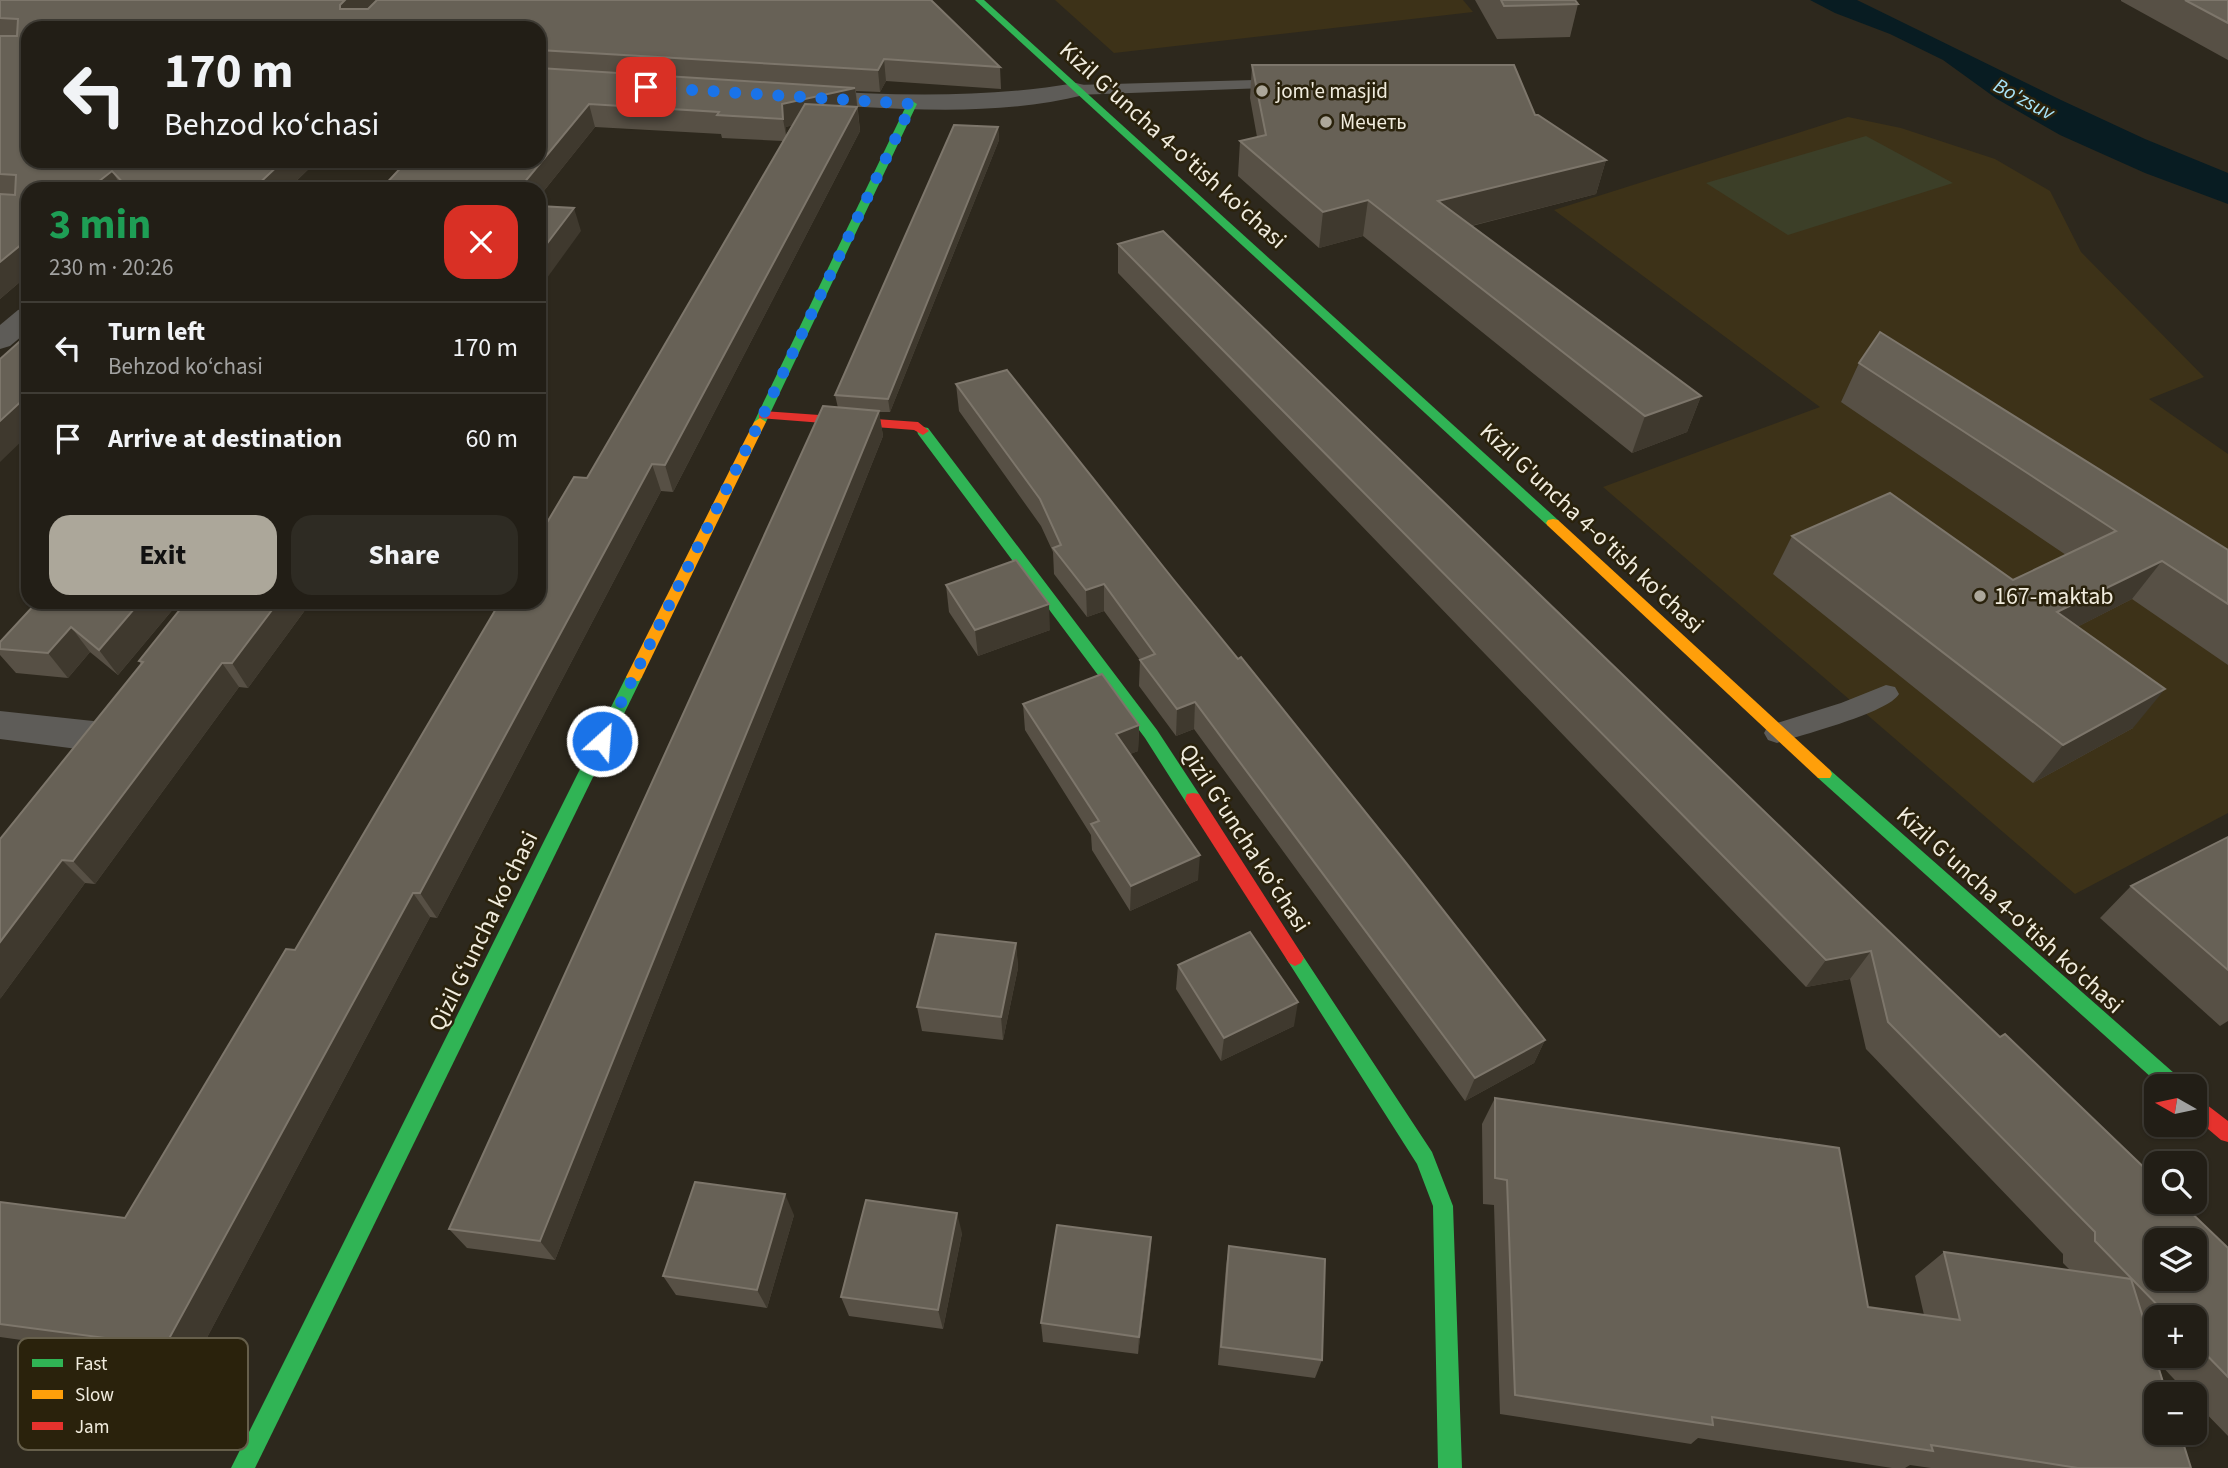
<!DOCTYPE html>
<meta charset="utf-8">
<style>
:root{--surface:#221e16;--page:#2e2b23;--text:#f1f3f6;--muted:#a2a2a1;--line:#3f3c35;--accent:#aca79a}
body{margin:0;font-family:"Source Sans 3",sans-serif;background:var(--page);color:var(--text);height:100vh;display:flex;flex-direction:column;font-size:26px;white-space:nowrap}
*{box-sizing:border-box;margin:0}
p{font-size:23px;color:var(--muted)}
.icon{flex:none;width:38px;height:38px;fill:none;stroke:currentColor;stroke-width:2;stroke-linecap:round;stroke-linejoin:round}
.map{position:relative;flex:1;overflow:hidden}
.panel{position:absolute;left:21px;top:182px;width:525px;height:427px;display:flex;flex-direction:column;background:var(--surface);border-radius:21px;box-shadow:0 2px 5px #0004,0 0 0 2px var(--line)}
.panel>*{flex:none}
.guide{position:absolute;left:21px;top:21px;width:525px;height:147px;border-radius:21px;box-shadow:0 2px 5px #0004,0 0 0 2px var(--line);background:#221e16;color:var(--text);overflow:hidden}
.needle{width:46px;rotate:279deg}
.controls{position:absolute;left:2144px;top:1074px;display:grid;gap:14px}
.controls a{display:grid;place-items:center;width:63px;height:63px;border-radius:14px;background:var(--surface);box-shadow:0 2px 5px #0004,0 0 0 2px var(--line);font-size:35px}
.pin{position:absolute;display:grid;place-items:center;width:60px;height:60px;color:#fff;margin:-30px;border-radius:14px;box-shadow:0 4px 10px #0006}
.me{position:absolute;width:77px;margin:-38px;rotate:26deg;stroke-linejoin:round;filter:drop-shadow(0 0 5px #0008)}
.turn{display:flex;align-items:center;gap:24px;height:147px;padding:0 28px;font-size:32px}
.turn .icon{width:91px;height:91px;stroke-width:2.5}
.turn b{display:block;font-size:49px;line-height:60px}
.round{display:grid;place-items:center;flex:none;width:74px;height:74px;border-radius:21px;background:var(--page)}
.overview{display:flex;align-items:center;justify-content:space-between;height:119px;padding:0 28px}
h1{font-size:42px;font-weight:700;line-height:52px;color:#1e9e55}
.primary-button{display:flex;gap:14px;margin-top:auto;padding:14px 28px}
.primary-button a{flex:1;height:80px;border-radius:21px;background:var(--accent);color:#111;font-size:28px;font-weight:700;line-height:80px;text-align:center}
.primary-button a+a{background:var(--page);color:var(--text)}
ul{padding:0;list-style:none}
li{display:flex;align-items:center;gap:21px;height:91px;padding:0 28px;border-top:2px solid var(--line)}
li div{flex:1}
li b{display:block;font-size:26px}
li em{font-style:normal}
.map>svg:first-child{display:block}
.built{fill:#3d3218}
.green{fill:#3c3f28}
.water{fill:#081c22}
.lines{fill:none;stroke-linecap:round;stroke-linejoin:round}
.lane{fill:#5e5c58;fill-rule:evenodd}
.street{fill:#5e5c58;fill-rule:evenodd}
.fast{fill:#30b455;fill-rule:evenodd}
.slow{fill:#ff9f0a;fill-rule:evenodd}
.jam{fill:#e5322d;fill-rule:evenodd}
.wall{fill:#575045;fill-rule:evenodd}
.shaded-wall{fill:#3f392e}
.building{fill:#676156;stroke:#7d766b;stroke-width:2;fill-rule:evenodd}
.route{stroke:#1a73e8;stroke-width:12;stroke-dasharray:0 21.6}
.poi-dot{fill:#aca79a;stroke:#2a220c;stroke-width:2.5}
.labels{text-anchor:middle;stroke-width:5;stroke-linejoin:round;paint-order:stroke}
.far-poi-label{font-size:21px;fill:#f1ecde;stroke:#2a220c;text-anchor:start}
.far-water-label{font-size:21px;font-style:italic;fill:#a8e4f9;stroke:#2a220c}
.street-label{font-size:24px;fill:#f1ecde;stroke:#2a220c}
.poi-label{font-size:24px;fill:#f1ecde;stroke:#2a220c;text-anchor:start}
.key{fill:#2a220c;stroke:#665f4b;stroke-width:2}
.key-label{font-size:19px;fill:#f1ecde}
</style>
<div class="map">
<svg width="2228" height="1468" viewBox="0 0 2228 1468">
<rect width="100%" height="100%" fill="#2d281d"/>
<g class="built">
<path d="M 1055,0 L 1463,0 L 1473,12 L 1114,53 Z"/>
<path d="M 1848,117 L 1901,128 L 1995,159 L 2050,191 L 2081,252 L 2204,377 L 2149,399 L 2228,454 L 2228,813 L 2075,894 L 1603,487 L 1820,407 L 1554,210 Z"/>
</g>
<path class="green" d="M 1866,136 L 1953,183 L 1788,235 L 1706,183 Z"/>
<path class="water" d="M 1810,0 L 1857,0 L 2061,100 L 2145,139 L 2228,173 L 2228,204 L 2145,173 L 2060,135 L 1997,99 L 1943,60 L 1890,34 L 1835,13 Z"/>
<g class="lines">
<g class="lane">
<path d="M 1287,79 L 1295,84 L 1292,87 L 1076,95 L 1068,90 L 1076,85 Z"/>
<path d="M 1886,685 L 1895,687 L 1899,694 C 1888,713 1801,735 1777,743 L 1768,740 L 1764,733 L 1768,726 L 1841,703 Z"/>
</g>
<g class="street">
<path d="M 1076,83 L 1084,85 L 1087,90 L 1084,95 C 1013,113 935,111 863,107 C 841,106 818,107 798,102 L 794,97 L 798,92 L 806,90 C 897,96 986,98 1076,83 Z"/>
<path d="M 28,307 L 28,331 L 10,346 L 0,349 L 0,325 L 18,310 Z"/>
<path d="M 0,711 L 93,721 L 107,726 L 112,736 L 107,746 L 93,751 L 0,739 Z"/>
</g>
<g class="fast">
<path d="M 975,0 L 984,0 L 1558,520 L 1560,523 L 1558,526 L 1548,526 Z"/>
<path d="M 912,101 L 917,104 L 766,422 L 760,426 L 756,425 L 754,422 L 907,104 Z"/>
<path d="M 923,427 L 928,428 L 1157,730 L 1199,794 L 1201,799 L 1199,804 L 1187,804 L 1145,738 L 918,434 L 917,431 Z"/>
<path d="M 634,671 L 642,677 L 255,1468 L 231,1468 L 626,677 Z"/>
<path d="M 1824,768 L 1830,770 L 2183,1081 L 2186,1087 L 2162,1087 L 1818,778 L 1816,774 L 1818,770 Z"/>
<path d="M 1295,950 L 1301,953 L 1432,1152 L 1453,1206 L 1462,1468 L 1438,1468 L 1433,1206 L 1417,1164 L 1289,963 L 1286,958 L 1289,953 Z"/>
</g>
<g class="slow">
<path d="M 760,418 L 766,422 L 642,677 L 639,681 L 629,681 L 626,677 L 754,422 Z"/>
<path d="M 1553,519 L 1558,520 L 1830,770 L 1832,774 L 1830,778 L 1818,778 L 1548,526 L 1546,523 L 1548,520 Z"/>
</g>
<g class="jam">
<path d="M 763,411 L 918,422 L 929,431 L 923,435 L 914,430 L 759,418 L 759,412 Z"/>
<path d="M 1193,793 L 1199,794 L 1301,953 L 1304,958 L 1301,963 L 1295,966 L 1289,963 L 1187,804 L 1185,799 L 1187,794 Z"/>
<path d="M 2194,1095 L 2228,1121 L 2228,1142 L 2221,1140 L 2194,1117 Z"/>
</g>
</g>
<g class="wall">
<path d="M 0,0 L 377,0 L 368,9 L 377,0 L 931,0 L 1000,67 L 1001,89 L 886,81 L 880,92 L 856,91 L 860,131 L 673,492 L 661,491 L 437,918 L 430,917 L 193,1364 L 0,1337 L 0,1202 L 125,1218 L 286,949 L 295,950 L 500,602 L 539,602 L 539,536 L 574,477 L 587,478 L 783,141 L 722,138 L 721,134 L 595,127 L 539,197 L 539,189 L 381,189 L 407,161 L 539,161 L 539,28 L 28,28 L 28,161 L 317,161 L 288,189 L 28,189 L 28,275 L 0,299 ZM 792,125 L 786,135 L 786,127 Z"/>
<path d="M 1475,0 L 1575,0 L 1578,4 L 1570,37 L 1497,39 Z"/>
<path d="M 2121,0 L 2228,0 L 2228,60 L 2121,1 Z"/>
<path d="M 1252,65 L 1535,115 L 1606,160 L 1596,194 L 1472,226 L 1701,396 L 1687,432 L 1632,453 L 1363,236 L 1319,248 L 1238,176 L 1240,141 L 1257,137 L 1250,98 Z"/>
<path d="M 998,127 L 999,140 L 890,412 L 879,412 L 883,436 L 693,911 L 555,1260 L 467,1248 L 449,1229 L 838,408 L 835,395 Z"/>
<path d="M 1118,244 L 1856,900 L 2000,1037 L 2228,1248 L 2228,1436 L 2194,1401 L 2194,1395 L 2189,1395 L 2157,1361 L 2191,1468 L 1931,1468 L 1910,1465 L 1905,1468 L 1892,1468 L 1698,1438 L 1691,1444 L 1500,1414 L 1494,1205 L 1483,1204 L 1482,1124 L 1495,1098 L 1868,1307 L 1924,1315 L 1915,1276 L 1944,1252 L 2070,1270 L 2063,1263 L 2063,1254 L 1866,1049 L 1850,979 L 1806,987 L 1118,273 ZM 2156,1318 L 2194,1318 L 2194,1356 L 2156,1356 Z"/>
<path d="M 1859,363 L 2228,550 L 2228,665 L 2132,599 L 2077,627 L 2133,728 L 2033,783 L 1773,574 L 1792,536 L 2013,580 L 2066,555 L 1841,402 Z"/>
<path d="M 956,384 L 1173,579 L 1545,1040 L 1534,1063 L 1465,1101 L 1194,729 L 1176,736 L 1139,686 L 1140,660 L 1104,611 L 1087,617 L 1054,574 L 1053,552 L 1041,526 L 959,411 Z"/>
<path d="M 946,585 L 1050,630 L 978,656 L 949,612 Z"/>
<path d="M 179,602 L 118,675 L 90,652 L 68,678 L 16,673 L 0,655 L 0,642 Z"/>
<path d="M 186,602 L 311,602 L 248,688 L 239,687 L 95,884 L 85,883 L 0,999 L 141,664 L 139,661 Z"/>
<path d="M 1023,704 L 1139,725 L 1138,751 L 1130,754 L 1198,880 L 1130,911 L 1092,850 L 1091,835 L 1025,730 Z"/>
<path d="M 2228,837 L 2228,1021 L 2220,1026 L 2100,918 L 2131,886 Z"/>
<path d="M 1016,943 L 1018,968 L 1003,1040 L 922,1031 L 917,1007 Z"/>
<path d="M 1178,965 L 1294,1026 L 1221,1061 L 1176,989 Z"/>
<path d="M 794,1215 L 767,1308 L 676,1295 L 663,1276 Z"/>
<path d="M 962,1233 L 943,1329 L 849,1316 L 841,1297 Z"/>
<path d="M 1151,1237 L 1150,1257 L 1138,1354 L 1043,1342 L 1041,1323 Z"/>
<path d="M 1229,1246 L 1322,1360 L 1315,1378 L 1218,1365 L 1226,1266 Z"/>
</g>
<g class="shaded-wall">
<path d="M 345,0 L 377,0 L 348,26 L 340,9 L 340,5 Z"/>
<path d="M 884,59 L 886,81 L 880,92 L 878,70 Z"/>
<path d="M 855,88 L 860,131 L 673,492 L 665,465 L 854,111 L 786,127 L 787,141 L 783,119 L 782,104 Z"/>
<path d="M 589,104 L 595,127 L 539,197 L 539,189 L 519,189 Z"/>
<path d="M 998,127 L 999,140 L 890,412 L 888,399 Z"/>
<path d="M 1606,160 L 1596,194 L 1431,236 L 1438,201 Z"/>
<path d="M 150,161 L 189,161 L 159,187 L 147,168 L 147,164 Z"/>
<path d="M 283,161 L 317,161 L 288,189 L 253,189 Z"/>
<path d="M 112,171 L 123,189 L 89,189 Z"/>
<path d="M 1368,200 L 1363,236 L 1319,248 L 1323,212 Z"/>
<path d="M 574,208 L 581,231 L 539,289 L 539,254 Z"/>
<path d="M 28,239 L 28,275 L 0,299 L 0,262 Z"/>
<path d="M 28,395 L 28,435 L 0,462 L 0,421 Z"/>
<path d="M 1701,396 L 1687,432 L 1632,453 L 1645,416 Z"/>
<path d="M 879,411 L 883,436 L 693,911 L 555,1260 L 540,1241 L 683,887 Z"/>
<path d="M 652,464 L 661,491 L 437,918 L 420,893 Z"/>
<path d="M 2162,561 L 2132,599 L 2030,651 L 2057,612 Z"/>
<path d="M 1104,584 L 1104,611 L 1087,617 L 1086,590 Z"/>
<path d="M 140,602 L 179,602 L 118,675 L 99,650 Z"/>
<path d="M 278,602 L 311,602 L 248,688 L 232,663 Z"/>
<path d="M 1049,604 L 1050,630 L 978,656 L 975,630 Z"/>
<path d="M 71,627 L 90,652 L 68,678 L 48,653 Z"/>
<path d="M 222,663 L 239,687 L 95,884 L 73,861 Z"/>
<path d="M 2165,689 L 2133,728 L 2033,783 L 2063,745 Z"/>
<path d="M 1195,702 L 1194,729 L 1176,736 L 1177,709 Z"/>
<path d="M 1139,725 L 1138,751 L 1116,760 L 1116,734 Z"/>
<path d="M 1200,855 L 1198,880 L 1130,911 L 1131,886 Z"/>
<path d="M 62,860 L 85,883 L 0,999 L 0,942 Z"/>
<path d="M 413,893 L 430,917 L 193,1364 L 165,1346 Z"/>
<path d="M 1016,943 L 1018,968 L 1003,1040 L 1001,1017 Z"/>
<path d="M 1871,951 L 1850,979 L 1806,987 L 1826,960 Z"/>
<path d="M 1298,1002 L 1294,1026 L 1221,1061 L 1224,1038 Z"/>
<path d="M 1545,1040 L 1534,1063 L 1465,1101 L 1475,1078 Z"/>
<path d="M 785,1194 L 794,1215 L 767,1308 L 757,1290 Z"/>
<path d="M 957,1213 L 962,1233 L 943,1329 L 938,1310 Z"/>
<path d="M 1151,1237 L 1150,1257 L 1138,1354 L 1139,1337 Z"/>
</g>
<g class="building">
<path d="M 0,0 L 345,0 L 340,5 L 340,9 L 368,9 L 377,0 L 931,0 L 1000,67 L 884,59 L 878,70 L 539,50 L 539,28 L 28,28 L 28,161 L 150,161 L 147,164 L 147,168 L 179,168 L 186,161 L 283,161 L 253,189 L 129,189 L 112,171 L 89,189 L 28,189 L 28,239 L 0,262 L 0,194 L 15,195 L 16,175 L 0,174 L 0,36 L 17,36 L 18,19 L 0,18 Z"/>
<path d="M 1501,0 L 1575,0 L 1578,4 L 1504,6 Z"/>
<path d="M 2185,0 L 2228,0 L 2228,23 Z"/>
<path d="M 1252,65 L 1514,65 L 1535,115 L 1538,115 L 1606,160 L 1438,201 L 1701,396 L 1645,416 L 1368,200 L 1323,212 L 1240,141 L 1266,135 Z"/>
<path d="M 539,68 L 855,88 L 782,104 L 783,119 L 717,115 L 719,112 L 589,104 L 519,189 L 381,189 L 407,161 L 539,161 Z"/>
<path d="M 805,104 L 857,107 L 665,465 L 652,464 L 420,893 L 413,893 L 165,1346 L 0,1324 L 0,1202 L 125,1218 L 286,949 L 295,950 L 500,602 L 539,602 L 539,536 L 574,477 L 587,478 Z"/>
<path d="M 954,125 L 998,127 L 888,399 L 835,395 Z"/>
<path d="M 539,206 L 574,208 L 539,254 Z"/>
<path d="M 1163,231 L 1856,900 L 2000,1037 L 2005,1034 L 2156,1179 L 2156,1202 L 2180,1202 L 2228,1248 L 2228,1377 L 2194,1342 L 2194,1318 L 2170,1318 L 2095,1241 L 2095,1232 L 1888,1022 L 1871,951 L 1826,960 L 1118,244 ZM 2156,1241 L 2194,1241 L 2194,1279 L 2156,1279 Z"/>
<path d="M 1880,332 L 2228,550 L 2228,604 L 2162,561 L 2057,612 L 2165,689 L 2063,745 L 1792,536 L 1890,493 L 2013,580 L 2116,531 L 1859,363 Z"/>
<path d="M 28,334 L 28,395 L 0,421 L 0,359 Z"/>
<path d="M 1007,370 L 1173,579 L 1238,659 L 1241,657 L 1407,864 L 1545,1040 L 1475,1078 L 1195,702 L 1177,709 L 1140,660 L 1155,654 L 1104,584 L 1086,590 L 1053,548 L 1061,545 L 1040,499 L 956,384 Z"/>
<path d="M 823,406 L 879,411 L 683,887 L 540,1241 L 449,1229 Z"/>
<path d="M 1016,560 L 1049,604 L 975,630 L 946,585 Z"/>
<path d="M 37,602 L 140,602 L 99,650 L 71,627 L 48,653 L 0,649 L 0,642 Z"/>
<path d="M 186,602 L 278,602 L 232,663 L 222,663 L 73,861 L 62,860 L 0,942 L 0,839 L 143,662 L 139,661 Z"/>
<path d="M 1102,674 L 1139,725 L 1116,734 L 1200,855 L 1131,886 L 1091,824 L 1099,821 L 1023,704 Z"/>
<path d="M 2228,837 L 2228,970 L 2131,886 Z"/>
<path d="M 1250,932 L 1298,1002 L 1224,1038 L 1178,965 Z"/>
<path d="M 936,934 L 1016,943 L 1001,1017 L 917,1007 Z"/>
<path d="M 1495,1098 L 1839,1148 L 1868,1307 L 1960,1320 L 1944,1252 L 2131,1279 L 2167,1395 L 2156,1395 L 2156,1433 L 2180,1433 L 2191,1468 L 2078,1468 L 1931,1445 L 1933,1451 L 1712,1417 L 1713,1425 L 1515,1395 L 1507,1180 L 1495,1178 Z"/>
<path d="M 695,1182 L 785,1194 L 757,1290 L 663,1276 Z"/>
<path d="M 866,1200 L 957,1213 L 938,1310 L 841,1297 Z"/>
<path d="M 1057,1225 L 1151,1237 L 1139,1337 L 1041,1323 Z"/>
<path d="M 1229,1246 L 1325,1259 L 1322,1360 L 1221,1347 Z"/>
</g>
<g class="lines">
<path class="route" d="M 602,741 L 763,415 L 912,104 L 646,87"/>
</g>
<g class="poi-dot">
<circle cx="1262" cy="91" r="7"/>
<circle cx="1326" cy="122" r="7"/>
<circle cx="1980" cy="596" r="7"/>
</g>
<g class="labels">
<g class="far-poi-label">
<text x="1276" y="98">jom'e masjid</text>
<text x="1340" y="129">Мечеть</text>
</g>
<g class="far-water-label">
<text transform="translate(2024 99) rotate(28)" y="7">Bo'zsuv</text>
</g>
<g class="street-label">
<text transform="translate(1173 145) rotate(42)" y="8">Kizil G'uncha 4-o'tish ko'chasi</text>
<text transform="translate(1592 528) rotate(43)" y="8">Kizil G'uncha 4-o'tish ko'chasi</text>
<text transform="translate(1245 838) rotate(57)" y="8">Qizil Gʻuncha koʻchasi</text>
<text transform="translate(2010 910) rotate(42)" y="8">Kizil G'uncha 4-o'tish ko'chasi</text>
<text transform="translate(483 931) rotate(-64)" y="8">Qizil Gʻuncha koʻchasi</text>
</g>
<g class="poi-label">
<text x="1994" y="604">167-maktab</text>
</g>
</g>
<rect x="18" y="1338" width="230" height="112" rx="10" class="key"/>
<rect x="32" y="1359" width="31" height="8" fill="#30b455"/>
<rect x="32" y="1390" width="31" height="9" fill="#ff9f0a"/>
<rect x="32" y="1422" width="31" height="8" fill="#e5322d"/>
<g class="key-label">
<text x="75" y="1370">Fast</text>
<text x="75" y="1401">Slow</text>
<text x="75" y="1433">Jam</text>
</g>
</svg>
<div class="controls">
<a><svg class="needle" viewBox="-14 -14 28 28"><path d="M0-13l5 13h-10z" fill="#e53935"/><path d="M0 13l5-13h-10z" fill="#a2a2a1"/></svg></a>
<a><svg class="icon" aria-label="search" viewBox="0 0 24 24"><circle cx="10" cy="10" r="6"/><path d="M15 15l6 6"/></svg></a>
<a><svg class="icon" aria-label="layers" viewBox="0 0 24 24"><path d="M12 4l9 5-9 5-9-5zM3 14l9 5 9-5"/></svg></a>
<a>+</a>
<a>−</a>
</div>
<div class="pin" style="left:646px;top:87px;background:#d93025"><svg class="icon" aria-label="arrive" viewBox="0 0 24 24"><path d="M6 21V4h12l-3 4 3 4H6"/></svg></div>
<svg class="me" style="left:602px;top:741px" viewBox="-20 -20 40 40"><circle r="17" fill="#1a73e8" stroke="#fff" stroke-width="3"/><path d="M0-11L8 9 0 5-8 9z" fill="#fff"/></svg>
<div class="guide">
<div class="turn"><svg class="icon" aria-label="left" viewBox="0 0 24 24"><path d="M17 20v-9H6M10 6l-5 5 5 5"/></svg><div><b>170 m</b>Behzod ko‘chasi</div></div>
</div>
<section class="panel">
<div class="overview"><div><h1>3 min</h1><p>230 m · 20:26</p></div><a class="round" style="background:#d93025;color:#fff"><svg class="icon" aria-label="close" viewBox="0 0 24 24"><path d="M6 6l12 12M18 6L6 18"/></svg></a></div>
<ul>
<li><svg class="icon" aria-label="left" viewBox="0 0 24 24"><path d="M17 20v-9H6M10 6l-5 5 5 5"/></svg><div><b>Turn left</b><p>Behzod ko‘chasi</p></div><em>170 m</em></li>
<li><svg class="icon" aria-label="arrive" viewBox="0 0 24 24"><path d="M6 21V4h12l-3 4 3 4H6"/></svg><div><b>Arrive at destination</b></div><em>60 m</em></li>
</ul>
<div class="primary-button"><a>Exit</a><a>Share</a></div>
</section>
</div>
